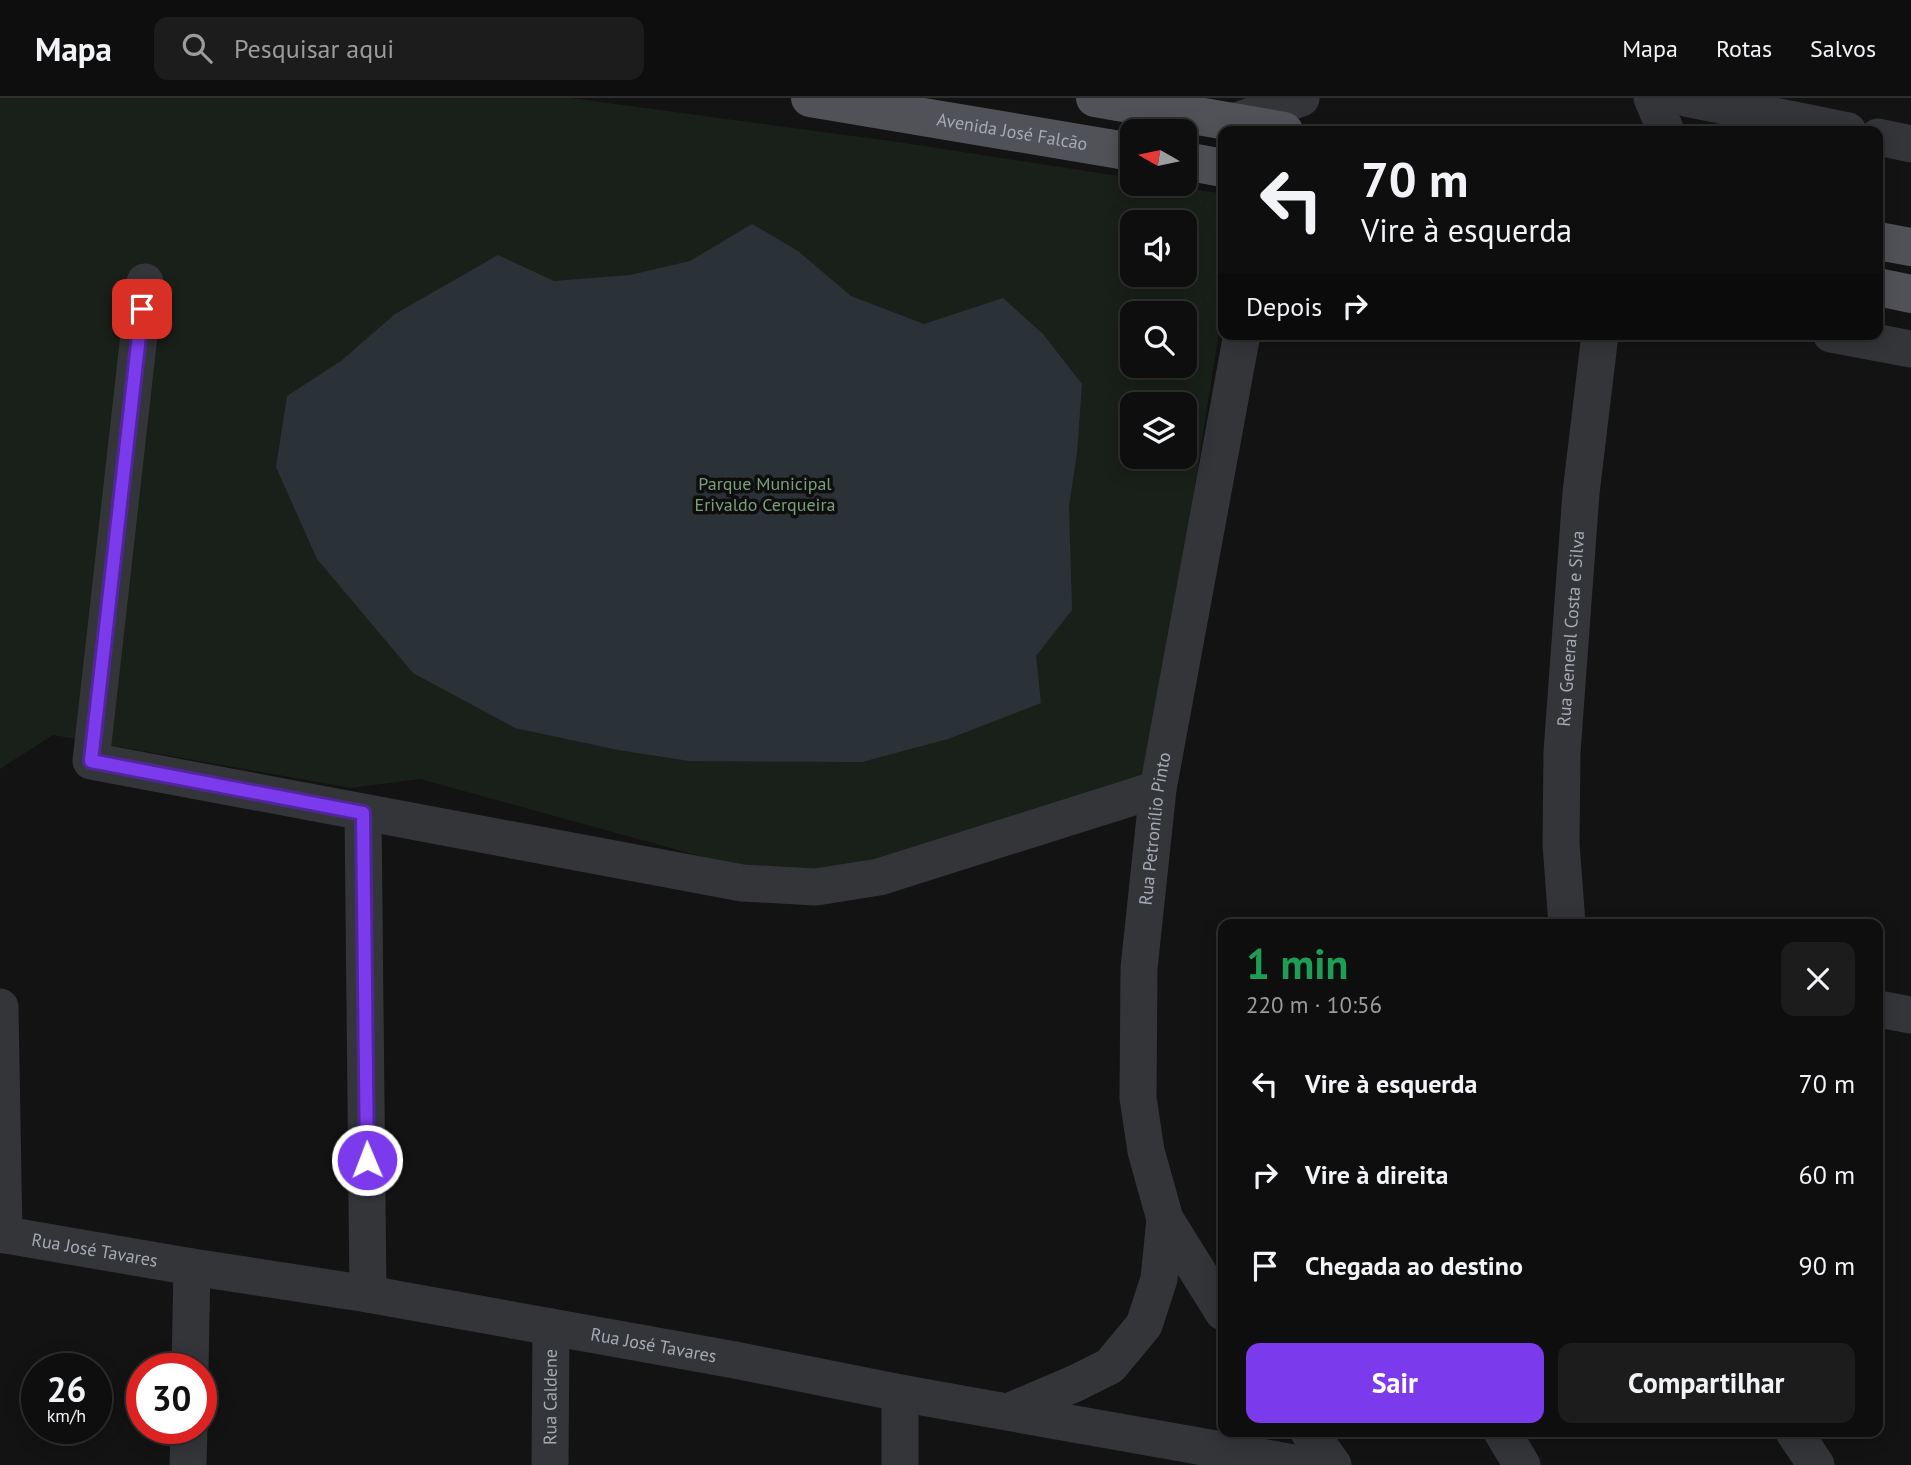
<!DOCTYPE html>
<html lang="pt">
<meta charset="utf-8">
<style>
:root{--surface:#0e0e0f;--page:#1c1c1d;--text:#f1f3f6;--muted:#9b9c9e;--line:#2e2e2f;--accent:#7c3aed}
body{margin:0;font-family:"PT Sans",sans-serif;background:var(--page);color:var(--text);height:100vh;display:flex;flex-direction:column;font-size:26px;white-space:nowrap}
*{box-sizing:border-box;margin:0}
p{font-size:23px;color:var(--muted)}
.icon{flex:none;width:38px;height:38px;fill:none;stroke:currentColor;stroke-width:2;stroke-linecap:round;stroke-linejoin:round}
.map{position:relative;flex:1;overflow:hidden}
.drawer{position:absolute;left:1218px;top:821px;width:665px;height:518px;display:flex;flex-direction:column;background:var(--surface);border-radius:14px;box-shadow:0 4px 18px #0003,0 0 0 2px var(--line)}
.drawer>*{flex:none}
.guide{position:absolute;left:1218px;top:28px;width:665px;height:214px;border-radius:14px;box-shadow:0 4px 18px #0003,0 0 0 2px var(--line);background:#0e0e0f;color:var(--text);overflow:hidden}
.needle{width:46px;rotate:279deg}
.tools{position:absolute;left:1120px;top:21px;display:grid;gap:14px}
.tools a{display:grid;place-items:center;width:77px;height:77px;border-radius:14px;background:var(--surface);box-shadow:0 4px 18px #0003,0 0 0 2px var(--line);font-size:35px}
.speed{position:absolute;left:21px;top:1255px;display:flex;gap:14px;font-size:35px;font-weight:700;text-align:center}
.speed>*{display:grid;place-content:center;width:91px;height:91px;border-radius:50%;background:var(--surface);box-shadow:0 4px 18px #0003,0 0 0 2px var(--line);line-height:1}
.speed small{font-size:18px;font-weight:400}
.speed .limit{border:10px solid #d22;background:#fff;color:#111}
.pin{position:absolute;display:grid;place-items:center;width:60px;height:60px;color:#fff;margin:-30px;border-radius:14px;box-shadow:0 4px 10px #0006}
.me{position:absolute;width:77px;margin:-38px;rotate:359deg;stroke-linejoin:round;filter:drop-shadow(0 0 5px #0008)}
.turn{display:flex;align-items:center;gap:24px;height:147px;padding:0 28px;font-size:32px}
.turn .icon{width:91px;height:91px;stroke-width:2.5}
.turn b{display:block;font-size:49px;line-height:60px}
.then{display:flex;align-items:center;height:66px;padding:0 28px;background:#0003;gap:14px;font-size:26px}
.round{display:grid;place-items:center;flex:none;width:74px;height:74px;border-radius:14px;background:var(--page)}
.head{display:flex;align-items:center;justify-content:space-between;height:119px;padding:0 28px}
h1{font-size:42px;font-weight:800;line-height:52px;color:#1e9e55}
.primary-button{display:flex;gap:14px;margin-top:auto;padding:14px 28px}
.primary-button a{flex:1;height:80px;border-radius:14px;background:var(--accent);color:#fff;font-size:28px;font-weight:800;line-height:80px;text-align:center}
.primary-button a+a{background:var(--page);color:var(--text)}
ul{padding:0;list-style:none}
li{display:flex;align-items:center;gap:21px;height:91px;padding:0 28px}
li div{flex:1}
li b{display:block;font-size:26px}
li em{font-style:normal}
header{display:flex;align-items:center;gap:42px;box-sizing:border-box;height:98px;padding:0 35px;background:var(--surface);border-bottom:2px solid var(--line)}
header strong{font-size:33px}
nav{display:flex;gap:38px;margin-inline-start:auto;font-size:24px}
.search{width:490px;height:63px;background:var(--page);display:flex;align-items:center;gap:18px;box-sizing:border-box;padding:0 24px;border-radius:14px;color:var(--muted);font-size:26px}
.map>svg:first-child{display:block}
.green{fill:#191f19;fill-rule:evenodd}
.water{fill:#2a3237}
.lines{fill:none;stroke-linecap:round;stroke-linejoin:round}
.minor{stroke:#343539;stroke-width:37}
.major{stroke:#505258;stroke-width:38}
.route-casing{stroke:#51269a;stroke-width:18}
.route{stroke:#7c3aed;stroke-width:12}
.labels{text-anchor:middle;stroke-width:7;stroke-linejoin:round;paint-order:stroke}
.street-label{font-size:18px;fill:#a5aab4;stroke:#0e0e0f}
.park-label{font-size:18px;fill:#7d9e7d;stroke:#0e0e0f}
</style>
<header>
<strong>Mapa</strong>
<div class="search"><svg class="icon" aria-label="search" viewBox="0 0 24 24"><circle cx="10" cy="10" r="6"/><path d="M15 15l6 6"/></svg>Pesquisar aqui</div>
<nav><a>Mapa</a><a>Rotas</a><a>Salvos</a></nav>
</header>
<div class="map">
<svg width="1911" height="1367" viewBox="0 0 1911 1367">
<rect width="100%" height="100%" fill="#131314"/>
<path class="green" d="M 0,0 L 571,0 L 898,44 L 1132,80 L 1132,86 L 1168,86 L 1223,96 L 1223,207 L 1151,674 L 856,770 L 772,778 L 420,681 L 351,690 L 53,637 L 0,671 ZM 1132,124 L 1185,124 L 1185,177 L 1132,177 ZM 1132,215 L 1185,215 L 1185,268 L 1132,268 ZM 1132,306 L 1185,306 L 1185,359 L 1132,359 Z"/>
<path class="water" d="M 752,126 L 798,153 L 851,198 L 924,226 L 1003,200 L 1043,236 L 1082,286 L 1077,355 L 1069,408 L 1072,512 L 1036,558 L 1041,605 L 948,641 L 862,664 L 689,663 L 618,652 L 515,630 L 413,575 L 317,461 L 276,369 L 287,298 L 341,263 L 395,216 L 498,157 L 554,183 L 630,177 L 690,163 Z"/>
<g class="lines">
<g class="minor">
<path d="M 1652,0 L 1666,33"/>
<path d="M 1686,0 L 1848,33"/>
<path d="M 1234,24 L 1301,0"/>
<path d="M 1878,39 L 1911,46"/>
<path d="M 145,184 L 91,663 L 742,785 L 816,789 L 879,779 L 1158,691"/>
<path d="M 1831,236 L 1911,251"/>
<path d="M 363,715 L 368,1196"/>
<path id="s1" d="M 1567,826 L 1561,746 L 1562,654 L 1581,395 L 1600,236"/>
<path d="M 0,909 L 4,1137"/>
<path d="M 1878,911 L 1911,917"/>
<path id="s2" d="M 0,1136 L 192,1169 L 368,1196 L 735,1262 L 900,1295 L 1305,1367"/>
<path id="s3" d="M 1223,1214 L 1165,1121 L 1146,1053 L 1138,1000 L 1139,870 L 1158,691 L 1242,236"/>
<path d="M 190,1270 L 192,1169"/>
<path d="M 900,1295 L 900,1367"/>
<path d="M 1008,1314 L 1076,1285 L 1110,1268 L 1144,1227 L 1159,1181 L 1165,1121"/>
<path d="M 1309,1334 L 1333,1367"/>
<path d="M 1502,1334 L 1522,1367"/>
<path d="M 1794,1334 L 1816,1367"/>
<path d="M 188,1367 L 189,1330"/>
<path id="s4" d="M 550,1367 L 551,1229"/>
</g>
<g class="major">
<path id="s5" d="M 810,0 L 1132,54"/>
<path d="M 1095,0 L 1284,33"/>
<path d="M 1185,63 L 1223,70"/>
<path d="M 1878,143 L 1911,149"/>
<path d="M 1878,189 L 1911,196"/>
</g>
</g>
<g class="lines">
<g class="route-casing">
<path id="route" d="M 142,211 L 91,663 L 363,715 L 367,1062"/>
</g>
<use href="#route" class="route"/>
</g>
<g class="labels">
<g class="street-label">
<text dy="6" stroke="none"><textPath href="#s5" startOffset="205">Avenida José Falcão</textPath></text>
<text dy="6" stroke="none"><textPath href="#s1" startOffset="296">Rua General Costa e Silva</textPath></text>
<text dy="6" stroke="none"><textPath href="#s3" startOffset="504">Rua Petronílio Pinto</textPath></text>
<text dy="6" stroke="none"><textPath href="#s2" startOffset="96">Rua José Tavares</textPath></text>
<text dy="6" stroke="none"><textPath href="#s2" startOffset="663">Rua José Tavares</textPath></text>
<text dy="6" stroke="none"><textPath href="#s4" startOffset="68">Rua Caldene</textPath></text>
</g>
<g class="park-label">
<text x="765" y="392">Parque Municipal<tspan x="765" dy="21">Erivaldo Cerqueira</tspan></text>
</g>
</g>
</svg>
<div class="tools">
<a><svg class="needle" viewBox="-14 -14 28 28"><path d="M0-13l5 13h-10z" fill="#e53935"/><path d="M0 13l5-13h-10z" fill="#9b9c9e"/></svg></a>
<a><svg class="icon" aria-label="sound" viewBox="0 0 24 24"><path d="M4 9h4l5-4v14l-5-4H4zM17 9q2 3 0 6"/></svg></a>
<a><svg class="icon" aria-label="search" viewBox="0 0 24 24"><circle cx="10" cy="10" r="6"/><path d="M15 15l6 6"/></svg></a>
<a><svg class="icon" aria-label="layers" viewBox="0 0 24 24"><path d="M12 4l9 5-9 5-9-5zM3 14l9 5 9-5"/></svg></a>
</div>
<div class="speed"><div>26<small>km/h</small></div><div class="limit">30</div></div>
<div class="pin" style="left:142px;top:211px;background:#d93025"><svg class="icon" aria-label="arrive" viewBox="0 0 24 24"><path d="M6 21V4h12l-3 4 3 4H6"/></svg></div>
<svg class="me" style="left:367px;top:1062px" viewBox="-20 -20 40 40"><circle r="17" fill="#7c3aed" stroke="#fff" stroke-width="3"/><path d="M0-11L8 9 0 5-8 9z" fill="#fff"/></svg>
<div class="guide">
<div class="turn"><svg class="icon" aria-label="left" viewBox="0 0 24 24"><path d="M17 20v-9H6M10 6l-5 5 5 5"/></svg><div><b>70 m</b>Vire à esquerda</div></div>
<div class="then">Depois<svg class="icon" aria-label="right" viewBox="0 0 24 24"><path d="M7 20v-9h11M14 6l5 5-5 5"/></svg></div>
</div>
<section class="drawer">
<div class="head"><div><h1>1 min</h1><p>220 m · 10:56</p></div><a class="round"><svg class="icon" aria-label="close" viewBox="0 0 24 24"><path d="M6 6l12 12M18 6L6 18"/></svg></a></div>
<ul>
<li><svg class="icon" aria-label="left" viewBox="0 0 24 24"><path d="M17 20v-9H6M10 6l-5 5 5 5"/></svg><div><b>Vire à esquerda</b></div><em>70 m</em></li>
<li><svg class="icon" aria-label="right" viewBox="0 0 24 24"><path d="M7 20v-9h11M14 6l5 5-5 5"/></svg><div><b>Vire à direita</b></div><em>60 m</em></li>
<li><svg class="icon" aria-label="arrive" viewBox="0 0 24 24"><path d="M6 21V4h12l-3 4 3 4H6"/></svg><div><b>Chegada ao destino</b></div><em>90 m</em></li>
</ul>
<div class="primary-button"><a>Sair</a><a>Compartilhar</a></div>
</section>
</div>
